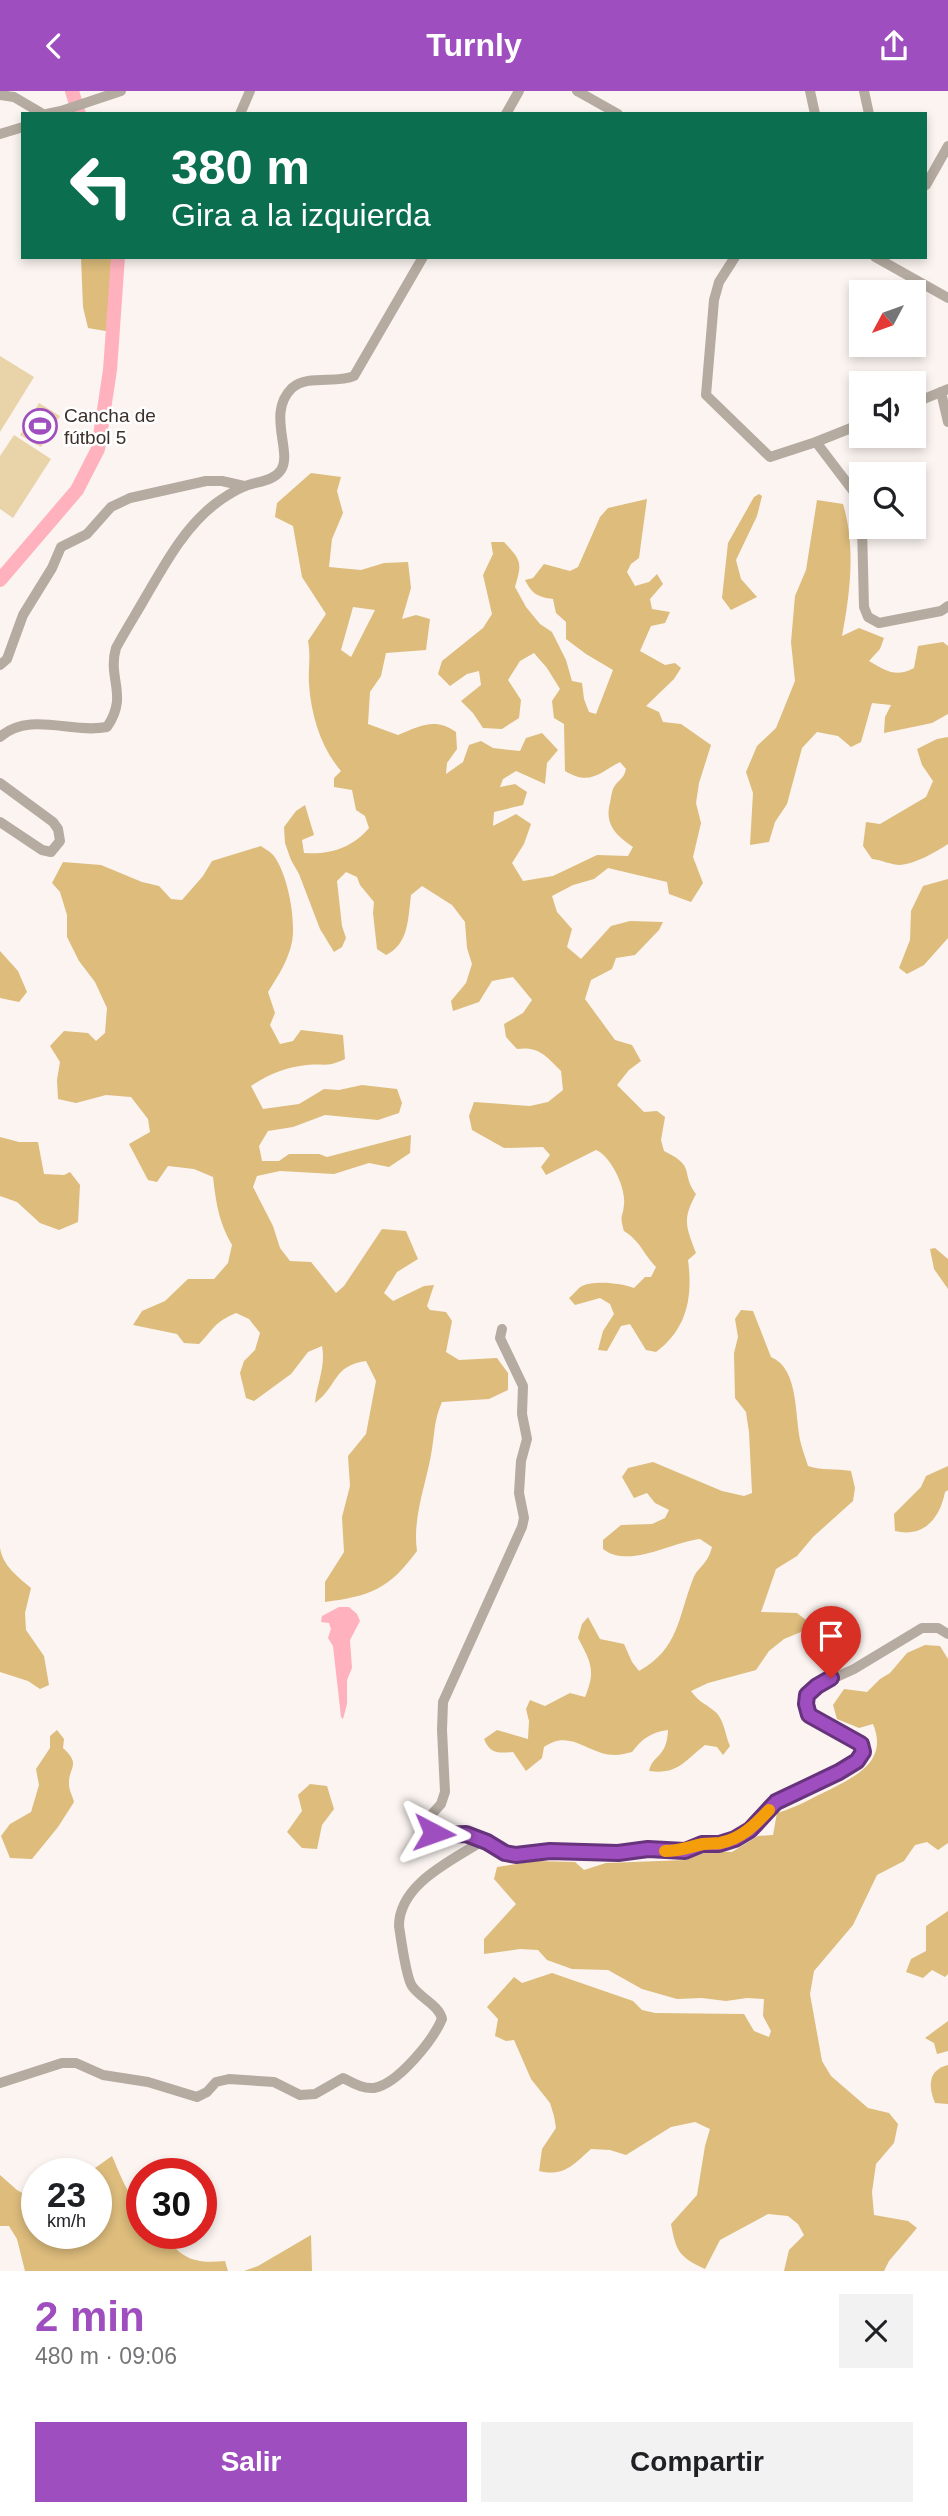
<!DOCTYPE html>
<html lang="es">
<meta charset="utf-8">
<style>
:root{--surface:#fff;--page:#f2f2f2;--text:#202124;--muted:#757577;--accent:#9e4ebe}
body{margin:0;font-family:Helvetica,sans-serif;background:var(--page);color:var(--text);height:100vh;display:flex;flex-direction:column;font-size:26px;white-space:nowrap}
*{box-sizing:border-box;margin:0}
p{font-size:23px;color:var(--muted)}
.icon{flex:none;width:38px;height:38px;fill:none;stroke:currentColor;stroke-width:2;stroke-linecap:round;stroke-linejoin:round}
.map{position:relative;height:2180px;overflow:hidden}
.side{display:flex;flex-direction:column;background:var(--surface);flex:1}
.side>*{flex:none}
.banner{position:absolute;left:21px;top:21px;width:906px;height:147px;border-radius:0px;box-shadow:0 4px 10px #0003;background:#0b6e4f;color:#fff;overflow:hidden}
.needle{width:46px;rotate:229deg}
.controls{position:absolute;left:849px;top:189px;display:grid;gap:14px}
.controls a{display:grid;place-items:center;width:77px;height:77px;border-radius:0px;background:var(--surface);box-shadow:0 4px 10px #0003;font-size:35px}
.speed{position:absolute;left:21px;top:2067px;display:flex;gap:14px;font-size:35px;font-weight:700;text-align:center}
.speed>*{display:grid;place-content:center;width:91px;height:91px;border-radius:50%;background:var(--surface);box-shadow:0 4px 10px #0003;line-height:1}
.speed small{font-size:18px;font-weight:400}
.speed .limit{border:10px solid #d22;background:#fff;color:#111}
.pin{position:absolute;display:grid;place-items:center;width:60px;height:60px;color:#fff;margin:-72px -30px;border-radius:50% 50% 50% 0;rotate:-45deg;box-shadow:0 0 7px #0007}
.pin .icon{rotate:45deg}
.me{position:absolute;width:77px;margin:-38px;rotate:94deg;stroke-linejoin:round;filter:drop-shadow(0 0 5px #0008)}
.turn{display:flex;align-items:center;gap:24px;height:147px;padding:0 35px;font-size:32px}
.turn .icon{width:91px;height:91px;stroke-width:2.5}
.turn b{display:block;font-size:49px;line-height:60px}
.round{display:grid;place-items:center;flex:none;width:74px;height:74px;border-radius:0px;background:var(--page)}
.head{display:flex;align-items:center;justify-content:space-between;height:119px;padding:0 35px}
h1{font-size:42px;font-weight:600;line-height:52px;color:var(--accent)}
.cta{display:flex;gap:14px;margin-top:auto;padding:14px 35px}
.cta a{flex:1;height:80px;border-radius:0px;background:var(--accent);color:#fff;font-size:28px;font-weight:600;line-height:80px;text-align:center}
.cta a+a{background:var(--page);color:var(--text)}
header{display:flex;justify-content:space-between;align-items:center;height:91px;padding:0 35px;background:var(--accent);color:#fff;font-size:32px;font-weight:600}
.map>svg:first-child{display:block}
.green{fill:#e9d3a9}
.forest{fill:#ddbc7c;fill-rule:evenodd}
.water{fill:#ffb2bd}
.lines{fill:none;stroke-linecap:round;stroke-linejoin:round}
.river{stroke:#ffb2bd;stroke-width:14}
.minor{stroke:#b5aba1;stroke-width:10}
.route-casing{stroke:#67337c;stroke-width:18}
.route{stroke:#9e4ebe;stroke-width:12}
.slow{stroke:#f59e0b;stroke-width:12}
.labels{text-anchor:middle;stroke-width:5;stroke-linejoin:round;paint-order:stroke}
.poi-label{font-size:19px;fill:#3c302a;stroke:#fff;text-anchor:start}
</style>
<header><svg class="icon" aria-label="back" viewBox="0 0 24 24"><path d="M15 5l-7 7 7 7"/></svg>Turnly<svg class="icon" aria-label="share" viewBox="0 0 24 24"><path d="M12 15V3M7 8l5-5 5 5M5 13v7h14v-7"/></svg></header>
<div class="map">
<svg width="948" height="2180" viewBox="0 0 948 2180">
<rect width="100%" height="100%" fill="#fbf4f1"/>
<g class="green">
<path d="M 0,265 L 34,286 L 0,341 Z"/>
<path d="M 39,312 L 60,325 L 41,356 L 20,344 Z"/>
<path d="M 14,344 L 51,368 L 13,427 L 0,418 L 0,365 Z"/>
</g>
<g class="forest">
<path d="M 81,166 L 116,166 L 111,241 L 88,237 L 83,216 Z"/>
<path d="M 311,382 L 341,386 L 337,400 L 343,422 L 332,448 L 329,476 L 361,479 L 384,472 L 408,471 L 411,497 L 402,528 L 416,524 L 430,528 L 426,559 L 386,562 L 381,585 L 370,601 L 368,633 L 398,644 C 420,635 435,626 456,641 L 457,658 L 447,672 L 446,683 L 463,671 L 469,654 L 481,650 L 493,657 L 520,660 L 526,647 L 542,642 L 558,659 L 547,672 L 545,693 L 516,680 L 503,688 L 500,696 L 515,693 L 527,701 L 523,714 L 494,721 L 493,735 L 516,723 L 531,733 L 524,753 L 512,772 L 523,790 L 553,785 L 597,764 L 628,765 L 633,756 C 617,745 604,734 610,712 C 611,707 612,699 614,696 C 619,688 624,688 626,678 L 620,671 C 599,682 590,695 565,680 L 564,633 L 554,627 L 552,610 L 560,598 L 547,577 L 534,562 L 520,570 L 508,589 L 521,609 L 519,627 L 502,638 L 483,637 L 473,622 L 461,610 L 481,594 L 479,580 L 467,583 L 450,595 L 438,583 L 442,570 L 483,537 L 492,523 L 483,484 L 493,463 L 491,451 L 504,451 C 522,470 522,472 515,496 L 526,516 L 540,533 L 552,541 L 566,569 L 572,590 L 582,592 L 584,608 L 589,621 L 596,623 L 613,579 L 586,563 L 566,548 L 566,531 L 556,522 L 553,508 C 538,506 532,503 525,489 L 533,487 L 544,473 L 570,480 L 578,476 L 600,426 L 608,417 L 647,408 L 639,467 L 631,473 L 627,481 L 635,495 L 649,491 L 657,483 L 663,493 L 650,508 L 652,518 L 670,521 L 665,532 L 651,535 L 640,560 L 665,574 L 675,572 L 681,577 L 674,588 L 646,615 L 659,621 L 663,631 L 681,633 L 711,654 L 699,692 L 696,712 L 701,732 L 693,766 L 703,792 L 691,811 L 669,803 L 667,791 L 608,777 L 594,788 L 573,794 L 552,805 L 557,821 L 572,838 L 567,856 L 581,868 L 611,835 L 630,830 L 663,831 L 659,839 L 635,864 L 616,867 L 612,878 L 591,889 L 585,908 L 615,949 L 632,954 L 641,970 L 629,979 L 617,994 L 644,1021 L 657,1020 L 665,1026 L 661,1049 L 664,1060 C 697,1076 680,1081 696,1103 C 682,1129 686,1135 696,1162 L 688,1169 C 693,1206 687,1238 656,1261 L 646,1259 L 630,1233 L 621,1235 L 607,1260 L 598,1259 L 603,1240 L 614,1223 L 610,1213 L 600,1207 L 575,1214 L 569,1207 C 573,1204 578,1197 582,1195 C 594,1189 622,1192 634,1197 L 645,1186 L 651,1186 L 656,1176 C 642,1161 641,1151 624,1140 C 619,1122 623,1128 624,1113 C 626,1097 611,1065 596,1059 L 546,1084 L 541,1076 L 550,1064 L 543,1056 L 504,1057 L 472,1039 L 469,1025 L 474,1011 L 530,1015 L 548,1011 L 563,999 L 561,980 C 546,965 539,955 517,958 L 506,946 L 504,933 L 523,922 L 532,909 L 513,886 L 492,890 L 479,911 L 453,920 L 451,910 L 466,892 L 472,873 L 467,857 L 465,831 L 452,814 L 422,795 L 411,804 C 408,827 409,853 386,864 L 377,858 L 373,822 L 374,811 L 360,794 L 357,786 L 346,781 L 337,790 L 342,835 L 346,847 L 342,856 L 334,861 L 320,838 L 299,783 L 291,769 L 285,752 L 284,736 L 296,720 L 305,714 L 314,744 L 302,749 L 304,762 C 330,764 352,757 369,737 L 365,725 L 356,719 L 352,699 L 334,696 L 334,687 L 341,680 C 321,657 311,624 309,593 C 308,578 311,565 308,550 L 326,523 L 302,486 L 293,435 L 275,426 L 277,412 ZM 353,516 L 375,519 L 351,566 L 341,559 Z"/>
<path d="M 759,403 L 762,405 L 757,425 L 736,469 L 741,488 L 757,506 L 731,519 L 722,507 L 728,452 L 754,406 Z"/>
<path d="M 817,409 L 843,413 C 856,456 850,503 842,545 L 859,537 L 884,547 L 880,558 L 869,570 C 887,580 895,587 914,577 L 918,555 L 943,551 L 948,555 L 948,623 L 932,632 L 884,642 L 885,626 L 891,614 L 872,612 L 861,651 L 851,656 L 838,645 L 817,641 L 802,657 L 787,713 L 775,731 L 769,751 L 750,754 L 753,702 L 746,681 L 757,655 L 776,637 L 795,590 L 791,551 L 795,505 L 806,479 Z"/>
<path d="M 948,646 L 948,753 C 934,762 917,772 900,774 C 892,774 881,769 872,768 L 863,755 L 866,731 L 880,733 L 926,706 L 933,690 L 922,674 L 917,658 L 937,648 Z"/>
<path d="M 261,755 C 265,758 271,761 274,765 C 288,784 296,829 292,851 C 288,870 278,885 268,901 L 275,922 L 270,934 L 280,953 L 293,950 L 301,939 L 343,944 L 345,968 C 325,977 326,972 307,974 C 286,976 269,983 251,995 L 263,1018 L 299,1013 L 324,998 L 339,999 L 362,994 L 397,998 L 402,1012 L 399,1022 L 378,1029 L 325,1024 L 293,1036 L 268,1040 L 259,1055 L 262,1070 L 279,1070 L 289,1063 L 319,1063 L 327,1066 L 411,1044 L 410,1062 L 389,1076 L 369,1072 L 334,1083 L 280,1080 L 257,1085 L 253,1096 L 273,1135 L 280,1157 L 290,1170 L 311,1171 L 336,1202 L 344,1195 L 382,1138 L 406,1140 L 418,1168 L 397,1181 L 384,1202 L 393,1210 L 424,1195 L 434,1194 L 427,1215 L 430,1219 L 446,1221 L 452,1230 L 446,1261 L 459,1269 L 497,1267 L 508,1282 L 508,1299 L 489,1308 L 442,1311 C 434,1329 435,1340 432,1358 C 427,1391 412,1426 417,1460 C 389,1498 371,1505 325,1511 L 325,1491 L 344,1461 L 342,1426 L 350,1395 L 348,1365 L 366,1343 L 376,1290 L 366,1270 C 332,1275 339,1294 315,1312 C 317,1292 326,1275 322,1255 L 308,1261 L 291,1283 L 254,1310 L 246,1307 L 240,1282 L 244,1270 L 255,1259 L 260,1242 L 249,1228 L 236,1222 C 213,1232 215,1237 199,1253 L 184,1252 L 177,1243 L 133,1234 L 142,1220 L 165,1210 L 188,1188 L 214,1188 L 228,1172 L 232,1154 C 219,1132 216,1112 213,1086 L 194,1078 L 168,1075 L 157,1091 L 148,1089 L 129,1053 L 150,1041 L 148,1028 L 131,1006 L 106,1004 L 76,1012 L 58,1008 L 57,989 L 60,971 L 50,955 L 64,940 L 88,942 L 96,950 L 105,942 L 107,917 L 95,891 L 79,870 L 67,846 L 67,824 L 60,801 L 52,792 L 63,771 L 101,774 L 142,791 L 159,795 L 171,808 L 182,809 L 203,785 L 212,770 Z"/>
<path d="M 948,788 L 948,847 L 924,874 L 907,883 L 899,877 L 910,849 L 911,820 L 923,795 Z"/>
<path d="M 0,860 L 18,880 L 27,901 L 19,911 L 0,907 Z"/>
<path d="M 0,1046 L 19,1051 L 38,1051 L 44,1083 L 64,1084 L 70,1081 L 80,1094 L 78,1131 L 59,1139 L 40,1132 L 17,1111 L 0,1105 Z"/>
<path d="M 935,1157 L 948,1168 L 948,1198 L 934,1178 L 930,1158 Z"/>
<path d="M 741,1219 L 753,1220 L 771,1266 C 800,1278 794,1327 801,1353 C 803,1361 806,1368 808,1375 C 822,1380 836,1377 851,1380 L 855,1397 L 853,1410 L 813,1446 L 797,1465 L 776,1478 L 761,1521 L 797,1522 L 806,1529 L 801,1541 L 784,1548 L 769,1560 L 756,1579 L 708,1592 L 691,1600 C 701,1613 702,1610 713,1619 C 724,1626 725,1644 730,1655 L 723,1664 L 717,1656 L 705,1654 C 684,1670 678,1684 649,1680 C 653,1663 667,1667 668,1639 C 651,1641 642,1648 632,1661 C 627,1662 620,1664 615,1664 C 588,1664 571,1637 544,1656 L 542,1667 L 526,1680 L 513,1661 C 498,1662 490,1663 484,1648 L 497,1639 L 528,1648 L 529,1630 L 526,1618 L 530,1609 L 545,1615 L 570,1602 L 585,1606 C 596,1580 591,1571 578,1547 L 582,1533 L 588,1526 L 600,1548 L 624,1553 L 632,1571 L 639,1580 C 679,1558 678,1526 693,1488 C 698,1475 707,1475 712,1456 L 700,1448 C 671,1451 629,1478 603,1458 L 603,1449 L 621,1434 L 652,1433 L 665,1427 L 669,1419 L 655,1412 L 647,1402 L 634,1407 L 622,1386 L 628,1377 L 653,1371 L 722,1400 L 744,1405 L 752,1402 L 749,1341 L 746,1321 L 735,1307 L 734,1262 L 738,1246 L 735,1228 Z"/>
<path d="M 948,1375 L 948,1399 L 945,1401 C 940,1427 924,1447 895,1440 L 894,1423 L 921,1396 L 926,1385 Z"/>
<path d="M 0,1457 C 3,1475 17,1485 31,1497 L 25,1522 L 26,1539 L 44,1565 L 49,1594 L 40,1598 L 28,1590 L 0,1581 Z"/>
<path d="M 925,1554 L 940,1555 L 948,1568 L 948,1752 L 938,1759 L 927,1751 L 915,1754 L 904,1770 L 877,1784 L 853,1834 L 814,1880 L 810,1903 L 822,1970 L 831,1985 L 868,2017 L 889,2022 L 898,2033 L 894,2052 L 876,2073 L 872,2101 L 874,2124 L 908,2130 L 917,2137 L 889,2170 L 884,2180 L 784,2180 L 789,2159 L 804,2144 L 798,2133 L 788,2125 L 768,2123 L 720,2149 L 705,2178 C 679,2166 676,2160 671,2133 L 697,2104 L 705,2055 L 710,2038 L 695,2031 L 671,2036 L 626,2064 L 610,2059 L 591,2058 C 573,2074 564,2086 539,2080 L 542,2058 L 556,2037 L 554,2025 L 550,2012 L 531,1988 L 514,1949 L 506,1950 L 495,1945 L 498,1928 L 487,1916 L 514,1886 L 522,1892 L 552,1882 L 633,1910 L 642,1919 L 655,1922 L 744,1923 L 754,1940 L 769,1946 L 771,1940 L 763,1925 L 764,1908 L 747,1907 L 726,1910 L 702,1907 L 677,1908 L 642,1898 L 608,1879 L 572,1878 L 547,1869 L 538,1859 L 520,1858 L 484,1863 L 484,1848 L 516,1813 L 494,1788 L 497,1776 L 536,1770 L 575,1771 L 584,1779 L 606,1772 L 686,1769 L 709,1760 L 732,1761 L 758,1745 L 773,1744 L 777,1722 C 795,1717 810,1708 827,1700 C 854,1686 889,1671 873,1633 L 859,1637 L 837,1628 L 833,1614 L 844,1598 L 867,1601 L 880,1588 L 890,1582 L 907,1562 Z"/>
<path d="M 57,1639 L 64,1648 L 63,1657 C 82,1674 68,1676 69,1694 C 69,1699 73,1706 74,1711 L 58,1736 L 32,1768 L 10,1767 L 1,1745 L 10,1733 L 31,1721 L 39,1694 L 36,1678 L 50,1657 L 50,1645 Z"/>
<path d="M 310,1693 L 327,1695 L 334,1718 L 322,1734 L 317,1758 L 302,1757 L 287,1741 L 302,1720 L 298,1704 Z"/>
<path d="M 948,1820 L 948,1883 L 945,1886 L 932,1879 L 923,1887 L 906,1881 L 911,1868 L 926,1860 L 926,1835 Z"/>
<path d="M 948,1930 L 948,1960 L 937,1963 L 934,1952 L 925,1947 Z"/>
<path d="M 948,1974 L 948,2013 L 935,2012 C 928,1995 928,1979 948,1974 Z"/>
<path d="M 112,2065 C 120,2083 127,2104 142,2118 L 142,2142 L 164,2142 C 180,2168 195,2173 225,2170 L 228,2180 L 25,2180 L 17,2148 L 9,2135 L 0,2135 L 0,2084 L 17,2099 L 33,2108 L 37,2107 L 37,2142 L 96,2142 L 96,2082 L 88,2082 Z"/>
<path d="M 311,2144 L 312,2180 L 244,2180 L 258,2175 Z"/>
</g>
<path class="water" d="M 339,1516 L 349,1516 L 357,1523 L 360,1530 L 350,1549 L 352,1577 L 347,1589 L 347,1613 L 343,1628 L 341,1626 L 333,1555 L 328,1547 L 331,1538 L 329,1532 L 321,1531 L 322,1525 Z"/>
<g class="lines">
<g class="river">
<path d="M 72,0 L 79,23"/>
<path d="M 0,489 L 77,399 L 98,358 L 110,279 L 118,166"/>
</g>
<g class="minor">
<path d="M 577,0 L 618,23"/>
<path d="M 810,0 L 815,23"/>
<path d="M 864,0 L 869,23"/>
<path d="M 0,4 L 14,6 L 43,23"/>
<path d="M 47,23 L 61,20 L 121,0"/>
<path d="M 240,23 L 250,0"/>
<path d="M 506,23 L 519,0"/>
<path d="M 0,43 L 23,36"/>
<path d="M 926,94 L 948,55"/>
<path d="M 735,166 L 719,191 L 714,209 L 706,304 L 770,366 L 816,351 L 861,333"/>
<path d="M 875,166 L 948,207"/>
<path d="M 941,301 L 948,331"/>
<path d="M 914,312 L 948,298"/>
<path d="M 816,351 L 857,405 L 861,417"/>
<path d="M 862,436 L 864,516 L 868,526 L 879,532 L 941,520 L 948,515"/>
<path d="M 0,574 L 7,568 L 23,524 L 52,477 L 61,456 L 87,443 L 111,416 L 130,407 L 206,390 L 222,390 L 244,395"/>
<path d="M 0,646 C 30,620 71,643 107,636 C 129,604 107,588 116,557 C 125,540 136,523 145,507 C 165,473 184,437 215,413 C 223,407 234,400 243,396 C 255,390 272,392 281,379 C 293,361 266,322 292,297 C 308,283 336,293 354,285 L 423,166"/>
<path d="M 0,692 L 53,731 L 58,738 L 60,750 L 51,761 L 42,759 L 0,731"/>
<path d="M 485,1750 C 479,1748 473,1745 467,1744 C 453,1741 438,1750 429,1734 L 432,1723 L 441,1713 L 445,1701 L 442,1639 L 443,1611 L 522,1436 L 524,1427 L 519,1402 L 521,1370 L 527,1348 L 522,1323 L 523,1295 L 500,1247 L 502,1238"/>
<path d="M 0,1992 L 62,1972 L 76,1972 L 103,1984 L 148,1991 L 197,2006 L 207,2001 L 216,1991 L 229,1988 L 274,1991 L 300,2004 L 315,2003 L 343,1987 C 353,1992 363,1998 374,1997 C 398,1993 433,1949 442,1928 C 439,1914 420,1907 412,1895 C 406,1886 401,1848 399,1835 C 399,1794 449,1771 479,1752 L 487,1751 L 505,1761 L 515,1764 L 550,1760 L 618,1763 L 648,1758 L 685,1760 L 702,1753 L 719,1753 L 735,1748 L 750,1739 L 776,1711 L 839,1681 L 857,1670 L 863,1661 L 861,1653 L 809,1624 L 806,1613 L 807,1604 L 817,1595 L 854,1578 L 922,1537 L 938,1537 L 948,1543"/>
</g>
</g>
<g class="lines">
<g class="route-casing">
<path id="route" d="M 434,1742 L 440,1744 L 466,1743 L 487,1751 L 505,1762 L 516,1764 L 550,1760 L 618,1762 L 648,1758 L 685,1760 L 702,1753 L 719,1753 L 735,1748 L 750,1739 L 776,1711 L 839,1681 L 857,1670 L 863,1661 L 861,1653 L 809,1624 L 806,1613 L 807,1604 L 817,1595 L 831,1587"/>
</g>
<use href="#route" class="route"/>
<path class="slow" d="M 665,1760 C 682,1760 688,1756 703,1753 C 708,1752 714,1753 720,1752 C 741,1748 755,1734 769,1719"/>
</g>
<defs>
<g id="stadium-ring" transform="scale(1.75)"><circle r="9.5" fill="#fff" stroke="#9e4ebe" stroke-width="1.5"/><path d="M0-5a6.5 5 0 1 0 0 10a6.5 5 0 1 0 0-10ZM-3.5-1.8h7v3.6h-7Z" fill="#9e4ebe"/></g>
</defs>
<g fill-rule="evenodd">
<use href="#stadium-ring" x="40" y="335"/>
</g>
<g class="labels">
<g class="poi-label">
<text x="64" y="331">Cancha de<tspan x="64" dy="22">fútbol 5</tspan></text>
</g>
</g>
</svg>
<div class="controls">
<a><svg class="needle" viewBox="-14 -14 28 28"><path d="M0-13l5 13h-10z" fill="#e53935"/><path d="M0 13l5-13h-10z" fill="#757577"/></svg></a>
<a><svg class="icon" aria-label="sound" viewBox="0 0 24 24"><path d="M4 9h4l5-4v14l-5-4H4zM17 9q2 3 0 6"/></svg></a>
<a><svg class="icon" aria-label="search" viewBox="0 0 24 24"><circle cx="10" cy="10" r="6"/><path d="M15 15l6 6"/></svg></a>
</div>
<div class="speed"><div>23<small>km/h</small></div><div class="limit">30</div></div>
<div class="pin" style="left:831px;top:1587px;background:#d93025"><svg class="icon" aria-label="arrive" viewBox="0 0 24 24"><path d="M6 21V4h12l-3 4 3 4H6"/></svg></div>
<svg class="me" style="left:434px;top:1742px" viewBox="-20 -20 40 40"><path d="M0-17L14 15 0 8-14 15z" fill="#9e4ebe" stroke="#fff" stroke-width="4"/></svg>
<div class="banner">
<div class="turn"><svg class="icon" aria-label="left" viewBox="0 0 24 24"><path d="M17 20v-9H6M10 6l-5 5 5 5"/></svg><div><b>380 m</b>Gira a la izquierda</div></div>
</div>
</div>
<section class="side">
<div class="head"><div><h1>2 min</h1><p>480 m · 09:06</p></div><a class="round"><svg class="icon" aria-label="close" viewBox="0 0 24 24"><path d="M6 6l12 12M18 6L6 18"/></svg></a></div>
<div class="cta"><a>Salir</a><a>Compartir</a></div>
</section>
